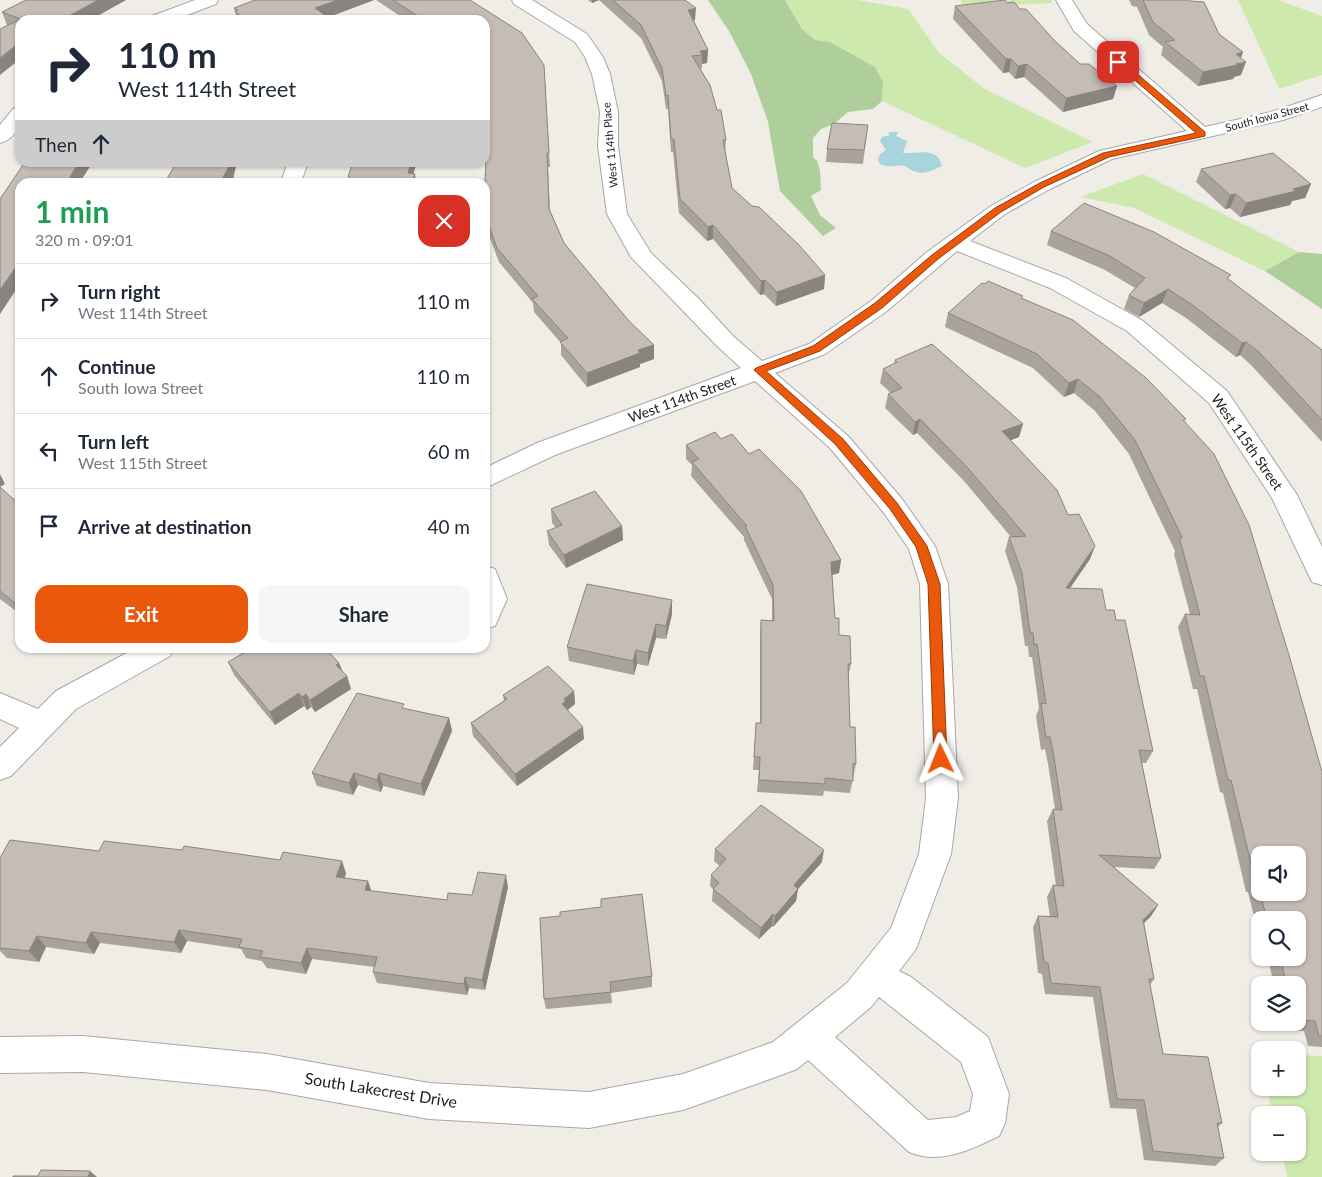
<!DOCTYPE html>
<meta charset="utf-8">
<style>
:root{--surface:#fff;--page:#f6f6f7;--text:#1f2937;--muted:#747a83;--line:#e0e1e3;--accent:#ea580c}
body{margin:0;font-family:Lato,sans-serif;background:var(--page);color:var(--text);height:100vh;display:flex;flex-direction:column;font-size:19px;white-space:nowrap}
*{box-sizing:border-box;margin:0}
p{font-size:16px;color:var(--muted)}
.icon{flex:none;width:28px;height:28px;fill:none;stroke:currentColor;stroke-width:2;stroke-linecap:round;stroke-linejoin:round}
.map{position:relative;flex:1;overflow:hidden}
.panel{position:absolute;left:15px;top:178px;width:475px;height:475px;display:flex;flex-direction:column;background:var(--surface);border-radius:15px;box-shadow:0 1px 4px #0004}
.panel>*{flex:none}
.banner{position:absolute;left:15px;top:15px;width:475px;height:152px;border-radius:15px;box-shadow:0 1px 4px #0004;background:#fff;color:var(--text);overflow:hidden}
.fabs{position:absolute;left:1251px;top:846px;display:grid;gap:10px}
.fabs a{display:grid;place-items:center;width:55px;height:55px;border-radius:10px;background:var(--surface);box-shadow:0 1px 4px #0004;font-size:25px}
.pin{position:absolute;display:grid;place-items:center;width:42px;height:42px;color:#fff;margin:-21px;border-radius:10px;box-shadow:0 2px 8px #0006}
.me{position:absolute;width:55px;margin:-28px;rotate:358deg;stroke-linejoin:round;filter:drop-shadow(0 0 4px #0008)}
.turn{display:flex;align-items:center;gap:18px;height:105px;padding:0 20px;font-size:22px}
.turn .icon{width:65px;height:65px;stroke-width:2.5}
.turn b{display:block;font-size:35px;line-height:42px}
.then{display:flex;align-items:center;height:48px;padding:0 20px;background:#0003;gap:10px;font-size:19px}
.round{display:grid;place-items:center;flex:none;width:52px;height:52px;border-radius:15px;background:var(--page)}
.head{display:flex;align-items:center;justify-content:space-between;height:85px;padding:0 20px}
h1{font-size:30px;font-weight:700;line-height:38px;color:#1e9e55}
.cta{display:flex;gap:10px;margin-top:auto;padding:10px 20px}
.cta a{flex:1;height:58px;border-radius:15px;background:var(--accent);color:#fff;font-size:20px;font-weight:700;line-height:58px;text-align:center}
.cta a+a{background:var(--page);color:var(--text)}
ul{padding:0;list-style:none}
li{display:flex;align-items:center;gap:15px;height:75px;padding:0 20px;border-top:1px solid var(--line)}
li div{flex:1}
li b{display:block;font-size:19px}
li em{font-style:normal}
.map>svg:first-child{display:block}
.grass{fill:#cee9ae}
.forest{fill:#aecf9c}
.water{fill:#a8d4dd}
.lines{fill:none;stroke-linecap:round;stroke-linejoin:round}
.street-casing{stroke:#a7a7a7;stroke-width:2}
.street{fill:#fff;fill-rule:evenodd}
.wall{fill:#a9a29d}
.shaded-wall{fill:#8a847f}
.building{fill:#c5bcb6;stroke:#8a847f;fill-rule:evenodd}
.route{fill:#ea580c;stroke:#983908}
.labels{text-anchor:middle;stroke-width:5;stroke-linejoin:round;paint-order:stroke}
.far-street-label{font-size:11px;fill:#202020;stroke:#fff}
.street-label{font-size:14px;fill:#202020;stroke:#fff}
.near-street-label{font-size:16px;fill:#202020;stroke:#fff}
</style>
<div class="map">
<svg width="1322" height="1177" viewBox="0 0 1322 1177">
<rect width="100%" height="100%" fill="#f0ede7"/>
<g class="grass">
<path d="M 785,0 L 858,0 L 908,9 L 939,53 L 985,89 L 1093,142 L 1025,168 L 882,101 L 883,82 L 852,55 L 830,42 L 815,40 L 802,29 Z"/>
<path d="M 961,0 L 1052,0 L 1052,3 L 961,8 Z"/>
<path d="M 1238,0 L 1278,0 L 1322,16 L 1322,75 L 1279,89 Z"/>
<path d="M 1143,174 L 1299,252 L 1265,271 L 1134,208 L 1080,197 Z"/>
<path d="M 1298,1055 L 1322,1056 L 1322,1177 L 1287,1177 L 1282,1153 L 1298,1152 L 1298,1115 L 1273,1115 L 1267,1088 L 1298,1088 Z"/>
</g>
<g class="forest">
<path d="M 708,0 L 785,0 L 802,29 L 815,40 L 830,42 L 875,67 L 883,82 L 882,101 L 873,109 L 848,112 L 834,124 L 821,129 L 813,138 L 813,157 L 817,161 L 820,171 L 821,190 L 811,196 L 820,215 L 836,228 L 823,236 L 780,191 L 768,122 L 751,74 L 729,31 Z"/>
<path d="M 1299,252 L 1322,254 L 1322,309 L 1265,271 Z"/>
</g>
<path class="water" d="M 888,132 L 898,132 L 896,136 L 907,141 L 903,153 C 918,154 938,146 942,166 C 931,171 923,176 911,170 C 909,169 907,166 904,166 C 895,164 890,169 880,164 L 878,160 L 880,154 L 886,150 L 880,141 L 882,137 L 890,135 Z"/>
<g class="lines">
<g class="street-casing">
<g id="street">
<path d="M 195,0 L 218,0 L 216,4 L 174,20 L 149,20 L 152,16 Z"/>
<path d="M 512,0 L 532,0 L 587,34 L 603,57 L 610,74 L 618,112 L 618,146 L 627,214 L 651,253 L 699,299 L 734,337 L 762,361 L 809,344 L 871,301 L 927,252 L 991,206 L 1034,182 L 1099,151 L 1187,131 L 1074,31 L 1056,0 L 1072,0 L 1087,24 L 1205,127 L 1271,112 L 1322,95 L 1322,107 L 1283,120 L 1112,159 L 1048,190 L 1005,214 L 970,241 L 1066,278 L 1143,321 L 1227,391 L 1297,495 L 1322,547 L 1322,585 L 1312,582 L 1272,498 L 1209,403 L 1127,331 L 1050,288 L 957,251 L 887,311 L 825,354 L 775,373 L 848,436 L 902,499 L 935,546 L 948,584 L 958,798 L 951,854 L 916,949 L 899,971 L 911,977 L 988,1037 L 1009,1094 L 1005,1123 L 999,1136 C 970,1150 940,1165 909,1152 L 808,1060 L 797,1069 L 784,1074 L 683,1110 L 589,1128 L 429,1119 L 267,1090 L 83,1072 L 0,1073 L 0,1037 L 83,1036 L 267,1054 L 429,1083 L 589,1092 L 683,1074 L 773,1042 L 847,983 L 891,928 L 919,854 L 926,798 L 920,584 L 909,549 L 884,513 L 830,448 L 755,381 L 555,455 L 485,488 L 485,468 L 537,443 L 741,368 L 718,347 L 631,257 L 607,214 L 598,146 L 600,112 L 592,74 L 585,57 L 575,42 L 514,4 ZM 879,997 L 961,1062 L 973,1094 L 970,1111 L 956,1117 L 928,1120 L 835,1037 L 871,1007 Z"/>
<path d="M 20,107 C 20,123 18,138 0,143 L 0,125 L 13,109 Z"/>
<path d="M 288,162 L 308,162 L 301,182 L 281,182 Z"/>
<path d="M 485,566 L 495,569 L 507,599 L 495,626 L 485,629 Z"/>
<path d="M 136,648 L 174,648 L 170,656 L 76,709 L 11,776 L 0,780 L 0,747 L 19,728 L 0,719 L 0,693 L 38,709 L 56,691 Z"/>
</g>
</g>
<use href="#street" class="street"/>
</g>
<g class="wall">
<path d="M 26,0 L 126,0 L 90,20 L 20,20 L 8,25 L 7,25 L 2,12 Z"/>
<path d="M 255,0 L 374,0 L 328,17 L 332,20 L 237,20 L 234,8 Z"/>
<path d="M 376,0 L 470,0 L 544,65 L 550,167 L 548,167 L 550,210 L 564,243 L 629,321 L 654,345 L 654,359 L 640,364 L 640,367 L 587,387 L 561,355 L 561,343 L 534,312 L 533,303 L 499,262 L 485,225 L 485,182 L 488,92 L 485,88 L 485,20 L 406,20 Z"/>
<path d="M 588,0 L 685,0 L 695,20 L 694,21 L 708,50 L 707,63 L 702,64 L 702,68 L 700,69 L 717,110 L 726,140 L 725,154 L 732,188 L 825,275 L 824,289 L 776,306 L 764,294 L 760,295 L 713,239 L 707,241 L 679,213 L 673,152 L 671,152 L 668,109 L 666,109 L 662,81 L 641,38 L 599,0 L 592,3 Z"/>
<path d="M 1129,0 L 1189,0 L 1219,34 L 1241,58 L 1241,75 L 1234,77 L 1233,79 L 1198,86 L 1161,55 L 1163,47 L 1149,35 L 1137,7 L 1132,6 Z"/>
<path d="M 1007,3 L 1020,9 L 1080,64 L 1117,86 L 1113,99 L 1063,112 L 1024,77 L 1015,79 L 1009,72 L 1003,73 L 953,19 L 955,6 Z"/>
<path d="M 868,125 L 863,164 L 826,162 L 827,149 Z"/>
<path d="M 1201,169 L 1311,184 L 1305,198 L 1292,201 L 1290,205 L 1240,217 L 1230,208 L 1225,209 L 1196,182 Z"/>
<path d="M 1051,231 L 1229,280 L 1322,350 L 1322,442 L 1252,366 L 1240,355 L 1236,357 L 1186,318 L 1162,303 L 1139,317 L 1124,309 L 1129,295 L 1135,288 L 1105,270 L 1047,245 Z"/>
<path d="M 985,284 L 1022,298 L 1185,421 L 1322,772 L 1322,1047 L 1308,1046 L 1304,1031 L 1285,1030 L 1283,1022 L 1298,1022 L 1298,985 L 1274,985 L 1268,959 L 1264,958 L 1298,958 L 1298,920 L 1260,920 L 1260,941 L 1248,892 L 1246,892 L 1223,793 L 1220,792 L 1197,689 L 1193,689 L 1178,627 L 1185,614 L 1190,614 L 1174,554 L 1175,551 L 1129,454 L 1095,411 L 1074,393 L 1064,397 L 1033,368 L 945,327 L 948,313 Z"/>
<path d="M 895,360 L 1019,437 L 1010,440 L 1068,515 L 1095,546 L 1090,559 L 1070,588 L 1106,610 L 1153,751 L 1146,763 L 1142,763 L 1161,858 L 1154,869 L 1114,867 L 1158,905 L 1151,916 L 1144,923 L 1154,979 L 1150,985 L 1163,1054 L 1222,1123 L 1218,1127 L 1224,1158 L 1215,1166 L 1144,1160 L 1136,1109 L 1110,1108 L 1093,997 L 1045,994 L 1042,974 L 1038,973 L 1033,927 L 1038,916 L 1050,917 L 1047,897 L 1053,885 L 1056,886 L 1047,821 L 1053,809 L 1055,809 L 1048,764 L 1045,749 L 1041,750 L 1036,716 L 1039,708 L 1032,657 L 1029,657 L 1028,646 L 1025,646 L 1017,587 L 1005,551 L 1009,537 L 1011,537 L 964,481 L 917,433 L 913,435 L 885,408 L 888,394 L 891,393 L 880,383 L 883,369 L 894,364 Z"/>
<path d="M 686,445 L 841,560 L 839,573 L 832,575 L 835,618 L 839,635 L 851,664 L 848,677 L 850,727 L 856,764 L 850,793 L 824,791 L 823,796 L 757,792 L 759,770 L 753,770 L 756,723 L 760,723 L 760,633 L 761,620 L 772,620 L 772,599 L 744,540 L 744,537 L 691,476 L 692,465 L 686,459 Z"/>
<path d="M 0,487 L 20,505 L 20,614 L 0,599 Z"/>
<path d="M 551,509 L 622,526 L 623,540 L 566,568 L 549,545 L 547,531 L 556,528 L 552,523 Z"/>
<path d="M 672,614 L 666,639 L 656,638 L 648,666 L 637,664 L 634,675 L 569,661 L 567,647 Z"/>
<path d="M 228,662 L 339,663 L 342,670 L 347,676 L 351,689 L 315,712 L 311,707 L 307,710 L 304,706 L 275,725 L 234,675 Z"/>
<path d="M 574,691 L 575,704 L 568,710 L 584,739 L 517,786 L 473,736 L 471,723 L 504,701 L 503,695 Z"/>
<path d="M 406,709 L 449,718 L 452,731 L 424,796 L 383,786 L 381,792 L 358,785 L 353,795 L 317,786 L 312,773 Z"/>
<path d="M 715,849 L 822,862 L 798,889 L 796,901 L 773,927 L 772,926 L 759,939 L 712,901 L 713,889 L 710,886 L 711,875 L 720,866 L 714,861 Z"/>
<path d="M 99,851 L 346,873 L 345,878 L 368,881 L 371,891 L 447,900 L 472,895 L 508,887 L 485,990 L 469,988 L 467,995 L 377,983 L 373,972 L 374,967 L 312,959 L 306,974 L 267,968 L 262,961 L 246,958 L 241,949 L 187,941 L 181,953 L 100,943 L 94,954 L 46,947 L 39,962 L 7,958 L 0,951 L 0,858 Z"/>
<path d="M 540,918 L 652,976 L 652,987 L 611,993 L 612,1003 L 546,1009 L 544,999 Z"/>
</g>
<g class="shaded-wall">
<path d="M 98,0 L 126,0 L 90,20 L 62,20 Z"/>
<path d="M 338,0 L 374,0 L 321,20 L 315,8 Z"/>
<path d="M 592,0 L 599,0 L 592,3 Z"/>
<path d="M 696,8 L 695,20 L 688,23 L 688,10 Z"/>
<path d="M 20,42 L 20,59 L 0,75 L 0,58 Z"/>
<path d="M 708,50 L 707,63 L 702,64 L 702,55 L 700,51 Z"/>
<path d="M 1243,52 L 1239,64 L 1246,62 L 1241,75 L 1234,77 L 1233,79 L 1198,86 L 1203,72 L 1236,54 Z"/>
<path d="M 1006,59 L 1011,59 L 1009,72 L 1003,73 Z"/>
<path d="M 1027,64 L 1024,77 L 1015,79 L 1018,66 Z"/>
<path d="M 1117,86 L 1113,99 L 1063,112 L 1066,98 Z"/>
<path d="M 79,162 L 93,162 L 80,182 L 67,182 Z"/>
<path d="M 230,162 L 237,162 L 233,180 L 232,182 L 220,182 Z"/>
<path d="M 411,162 L 417,162 L 411,182 L 408,173 Z"/>
<path d="M 415,174 L 416,182 L 412,182 Z"/>
<path d="M 1311,184 L 1305,198 L 1292,201 L 1290,205 L 1240,217 L 1246,203 Z"/>
<path d="M 1236,194 L 1230,208 L 1225,209 L 1230,195 Z"/>
<path d="M 713,225 L 713,239 L 707,241 L 708,227 Z"/>
<path d="M 20,261 L 20,284 L 0,314 L 0,290 Z"/>
<path d="M 825,275 L 824,289 L 776,306 L 777,292 Z"/>
<path d="M 765,280 L 764,294 L 760,295 L 761,281 Z"/>
<path d="M 1168,289 L 1162,303 L 1139,317 L 1144,303 Z"/>
<path d="M 1246,342 L 1240,355 L 1236,357 L 1242,343 Z"/>
<path d="M 654,345 L 654,359 L 640,364 L 640,367 L 587,387 L 587,373 L 638,350 Z"/>
<path d="M 1078,379 L 1074,393 L 1064,397 L 1069,383 Z"/>
<path d="M 920,419 L 917,433 L 913,435 L 915,422 Z"/>
<path d="M 1023,424 L 1019,437 L 998,445 L 1002,431 Z"/>
<path d="M 0,474 L 5,484 L 0,487 Z"/>
<path d="M 622,526 L 623,540 L 566,568 L 564,555 Z"/>
<path d="M 1095,546 L 1090,559 L 1061,601 L 1066,588 Z"/>
<path d="M 841,560 L 839,573 L 829,576 L 831,562 Z"/>
<path d="M 672,600 L 672,614 L 666,639 L 666,626 Z"/>
<path d="M 656,624 L 656,638 L 648,666 L 648,653 Z"/>
<path d="M 636,650 L 637,664 L 634,675 L 633,661 Z"/>
<path d="M 339,663 L 344,676 L 336,665 Z"/>
<path d="M 347,676 L 351,689 L 315,712 L 310,700 Z"/>
<path d="M 574,691 L 575,704 L 567,710 L 562,704 L 564,699 Z"/>
<path d="M 299,693 L 304,706 L 275,725 L 270,712 Z"/>
<path d="M 306,694 L 311,707 L 307,710 L 302,697 Z"/>
<path d="M 449,718 L 452,731 L 424,796 L 421,784 Z"/>
<path d="M 583,727 L 584,739 L 517,786 L 515,774 Z"/>
<path d="M 354,773 L 358,785 L 353,795 L 349,783 Z"/>
<path d="M 379,773 L 383,786 L 381,792 L 377,780 Z"/>
<path d="M 824,850 L 822,862 L 798,889 L 796,901 L 773,927 L 775,916 L 794,885 Z"/>
<path d="M 342,861 L 346,873 L 341,888 L 336,877 Z"/>
<path d="M 506,875 L 508,887 L 485,990 L 482,980 Z"/>
<path d="M 368,881 L 372,893 L 365,890 Z"/>
<path d="M 1158,905 L 1151,916 L 1136,931 L 1143,920 Z"/>
<path d="M 773,914 L 772,926 L 759,939 L 761,928 Z"/>
<path d="M 179,930 L 187,941 L 181,953 L 174,942 Z"/>
<path d="M 91,932 L 100,943 L 94,954 L 86,943 Z"/>
<path d="M 37,936 L 46,947 L 39,962 L 29,951 Z"/>
<path d="M 307,948 L 312,959 L 306,974 L 301,963 Z"/>
<path d="M 465,977 L 469,988 L 467,995 L 464,984 Z"/>
<path d="M 90,1171 L 97,1177 L 88,1177 Z"/>
</g>
<g class="building">
<path d="M 26,0 L 98,0 L 62,20 L 20,20 L 20,42 L 0,58 L 0,29 L 21,19 L 2,12 Z"/>
<path d="M 255,0 L 338,0 L 315,8 L 332,20 L 245,20 L 235,11 L 238,10 L 234,8 Z"/>
<path d="M 393,0 L 470,0 L 522,33 L 544,65 L 549,153 L 547,153 L 549,209 L 564,243 L 629,321 L 654,345 L 638,350 L 640,353 L 587,373 L 560,342 L 568,338 L 532,299 L 538,296 L 497,248 L 485,215 L 485,182 L 489,82 L 485,77 L 485,20 L 424,20 Z"/>
<path d="M 613,0 L 685,0 L 696,8 L 688,10 L 708,50 L 700,51 L 702,55 L 692,56 L 710,85 L 717,110 L 721,110 L 726,140 L 723,140 L 732,188 L 752,206 L 759,207 L 799,245 L 825,275 L 777,292 L 765,280 L 761,281 L 713,225 L 708,227 L 680,199 L 674,139 L 671,139 L 668,95 L 666,96 L 662,68 L 641,25 Z"/>
<path d="M 1005,0 L 1007,3 L 1014,2 L 1020,9 L 1026,9 L 1055,41 L 1080,64 L 1089,64 L 1117,86 L 1066,98 L 1027,64 L 1018,66 L 1011,59 L 1006,59 L 955,6 Z"/>
<path d="M 1143,0 L 1189,0 L 1190,1 L 1204,2 L 1219,34 L 1243,52 L 1236,54 L 1246,62 L 1236,64 L 1238,65 L 1203,72 L 1165,42 L 1175,40 L 1153,22 Z"/>
<path d="M 832,123 L 868,125 L 864,150 L 827,149 Z"/>
<path d="M 1273,153 L 1311,184 L 1293,189 L 1296,191 L 1246,203 L 1236,194 L 1230,195 L 1201,169 Z"/>
<path d="M 25,162 L 79,162 L 67,182 L 20,182 L 20,261 L 0,290 L 0,199 Z"/>
<path d="M 177,162 L 230,162 L 229,167 L 220,182 L 165,182 Z"/>
<path d="M 353,162 L 411,162 L 408,173 L 415,174 L 412,182 L 347,182 L 350,177 L 348,177 Z"/>
<path d="M 1084,203 L 1154,232 L 1231,275 L 1227,278 L 1322,350 L 1322,420 L 1259,352 L 1246,342 L 1242,343 L 1191,304 L 1168,289 L 1144,303 L 1129,295 L 1145,278 L 1110,256 L 1051,231 Z"/>
<path d="M 988,281 L 1023,296 L 1021,298 L 1073,320 L 1146,378 L 1186,419 L 1183,420 L 1214,454 L 1249,525 L 1289,655 L 1322,772 L 1322,1036 L 1319,1036 L 1315,1021 L 1298,1020 L 1298,985 L 1287,985 L 1280,958 L 1298,958 L 1298,920 L 1267,920 L 1257,881 L 1255,880 L 1231,780 L 1228,780 L 1204,676 L 1200,676 L 1185,614 L 1200,615 L 1180,540 L 1182,537 L 1135,440 L 1100,397 L 1078,379 L 1069,383 L 1037,354 L 948,313 L 982,283 L 985,284 ZM 1260,855 L 1298,855 L 1298,892 L 1260,892 Z"/>
<path d="M 932,344 L 1023,424 L 1002,431 L 1057,490 L 1068,515 L 1079,514 L 1095,546 L 1066,588 L 1102,589 L 1106,610 L 1114,610 L 1116,620 L 1125,620 L 1153,751 L 1139,750 L 1161,858 L 1099,855 L 1158,905 L 1143,920 L 1154,979 L 1149,979 L 1163,1054 L 1208,1057 L 1222,1123 L 1217,1123 L 1224,1158 L 1153,1151 L 1144,1100 L 1117,1099 L 1100,987 L 1051,983 L 1048,963 L 1044,962 L 1038,916 L 1058,917 L 1053,885 L 1064,886 L 1053,809 L 1062,810 L 1053,751 L 1050,737 L 1046,737 L 1041,703 L 1046,704 L 1037,644 L 1034,644 L 1033,633 L 1030,632 L 1022,573 L 1009,537 L 1026,536 L 967,467 L 920,419 L 915,422 L 888,394 L 902,388 L 883,369 L 897,362 L 895,360 Z"/>
<path d="M 715,432 L 721,439 L 732,434 L 749,454 L 759,449 L 801,491 L 841,560 L 831,562 L 835,618 L 839,618 L 839,635 L 850,636 L 851,664 L 848,664 L 850,727 L 855,727 L 856,764 L 853,763 L 853,781 L 825,778 L 825,784 L 759,780 L 760,757 L 754,757 L 756,723 L 761,723 L 761,620 L 774,621 L 773,585 L 745,526 L 747,526 L 692,462 L 699,459 L 686,445 Z"/>
<path d="M 0,487 L 20,505 L 20,607 L 0,591 Z"/>
<path d="M 595,491 L 622,526 L 564,555 L 547,531 L 562,525 L 551,509 Z"/>
<path d="M 587,584 L 672,600 L 666,626 L 656,624 L 648,653 L 636,650 L 633,661 L 567,647 Z"/>
<path d="M 252,648 L 325,648 L 339,663 L 336,665 L 347,676 L 310,700 L 306,694 L 302,697 L 299,693 L 270,712 L 228,662 Z"/>
<path d="M 548,666 L 574,691 L 564,699 L 566,701 L 562,704 L 583,727 L 515,774 L 471,723 L 507,699 L 503,695 Z"/>
<path d="M 357,693 L 404,704 L 402,708 L 449,718 L 421,784 L 379,773 L 377,780 L 354,773 L 349,783 L 312,773 Z"/>
<path d="M 761,805 L 824,850 L 794,885 L 798,889 L 775,916 L 773,914 L 761,928 L 713,889 L 719,883 L 711,875 L 726,859 L 715,849 Z"/>
<path d="M 10,840 L 99,851 L 104,841 L 182,850 L 184,846 L 280,860 L 283,852 L 342,861 L 336,877 L 368,881 L 365,890 L 447,900 L 448,893 L 472,895 L 478,872 L 506,875 L 482,980 L 465,977 L 464,984 L 373,972 L 377,957 L 307,948 L 301,963 L 260,957 L 263,951 L 239,947 L 242,939 L 179,930 L 174,942 L 91,932 L 86,943 L 37,936 L 29,951 L 0,948 L 0,858 Z"/>
<path d="M 642,894 L 652,976 L 610,982 L 611,992 L 544,999 L 540,918 L 560,916 L 560,912 L 601,907 L 601,899 Z"/>
<path d="M 41,1170 L 90,1171 L 88,1177 L 13,1177 L 13,1176 L 38,1176 Z"/>
</g>
<path class="route" d="M 1115,60 L 1121,60 L 1205,132 L 1205,136 L 1109,157 L 1044,187 L 1001,212 L 938,259 L 882,308 L 820,351 L 766,371 L 843,439 L 897,503 L 927,546 L 940,584 L 947,759 L 945,763 L 941,765 L 936,763 L 934,759 L 928,584 L 916,547 L 890,509 L 835,444 L 754,370 L 756,368 L 813,346 L 875,303 L 932,255 L 995,208 L 1038,184 L 1103,153 L 1196,133 L 1115,63 Z"/>
<g class="labels">
<g class="far-street-label">
<text transform="translate(1267 117) rotate(-15)" y="4">South Iowa Street</text>
<text transform="translate(610 145) rotate(-95)" y="4">West 114th Place</text>
</g>
<g class="street-label">
<text transform="translate(682 399) rotate(-20)" y="5">West 114th Street</text>
<text transform="translate(1247 442) rotate(55)" y="5">West 115th Street</text>
</g>
<g class="near-street-label">
<text transform="translate(381 1090) rotate(9)" y="6">South Lakecrest Drive</text>
</g>
</g>
</svg>
<div class="fabs">
<a><svg class="icon" aria-label="sound" viewBox="0 0 24 24"><path d="M4 9h4l5-4v14l-5-4H4zM17 9q2 3 0 6"/></svg></a>
<a><svg class="icon" aria-label="search" viewBox="0 0 24 24"><circle cx="10" cy="10" r="6"/><path d="M15 15l6 6"/></svg></a>
<a><svg class="icon" aria-label="layers" viewBox="0 0 24 24"><path d="M12 4l9 5-9 5-9-5zM3 14l9 5 9-5"/></svg></a>
<a>+</a>
<a>−</a>
</div>
<div class="pin" style="left:1118px;top:62px;background:#d93025"><svg class="icon" aria-label="arrive" viewBox="0 0 24 24"><path d="M6 21V4h12l-3 4 3 4H6"/></svg></div>
<svg class="me" style="left:941px;top:759px" viewBox="-20 -20 40 40"><path d="M0-17L14 15 0 8-14 15z" fill="#ea580c" stroke="#fff" stroke-width="4"/></svg>
<div class="banner">
<div class="turn"><svg class="icon" aria-label="right" viewBox="0 0 24 24"><path d="M7 20v-9h11M14 6l5 5-5 5"/></svg><div><b>110 m</b>West 114th Street</div></div>
<div class="then">Then<svg class="icon" aria-label="ahead" viewBox="0 0 24 24"><path d="M12 20V5M6 11l6-6 6 6"/></svg></div>
</div>
<section class="panel">
<div class="head"><div><h1>1 min</h1><p>320 m · 09:01</p></div><a class="round" style="background:#d93025;color:#fff"><svg class="icon" aria-label="close" viewBox="0 0 24 24"><path d="M6 6l12 12M18 6L6 18"/></svg></a></div>
<ul>
<li><svg class="icon" aria-label="right" viewBox="0 0 24 24"><path d="M7 20v-9h11M14 6l5 5-5 5"/></svg><div><b>Turn right</b><p>West 114th Street</p></div><em>110 m</em></li>
<li><svg class="icon" aria-label="ahead" viewBox="0 0 24 24"><path d="M12 20V5M6 11l6-6 6 6"/></svg><div><b>Continue</b><p>South Iowa Street</p></div><em>110 m</em></li>
<li><svg class="icon" aria-label="left" viewBox="0 0 24 24"><path d="M17 20v-9H6M10 6l-5 5 5 5"/></svg><div><b>Turn left</b><p>West 115th Street</p></div><em>60 m</em></li>
<li><svg class="icon" aria-label="arrive" viewBox="0 0 24 24"><path d="M6 21V4h12l-3 4 3 4H6"/></svg><div><b>Arrive at destination</b></div><em>40 m</em></li>
</ul>
<div class="cta"><a>Exit</a><a>Share</a></div>
</section>
</div>
